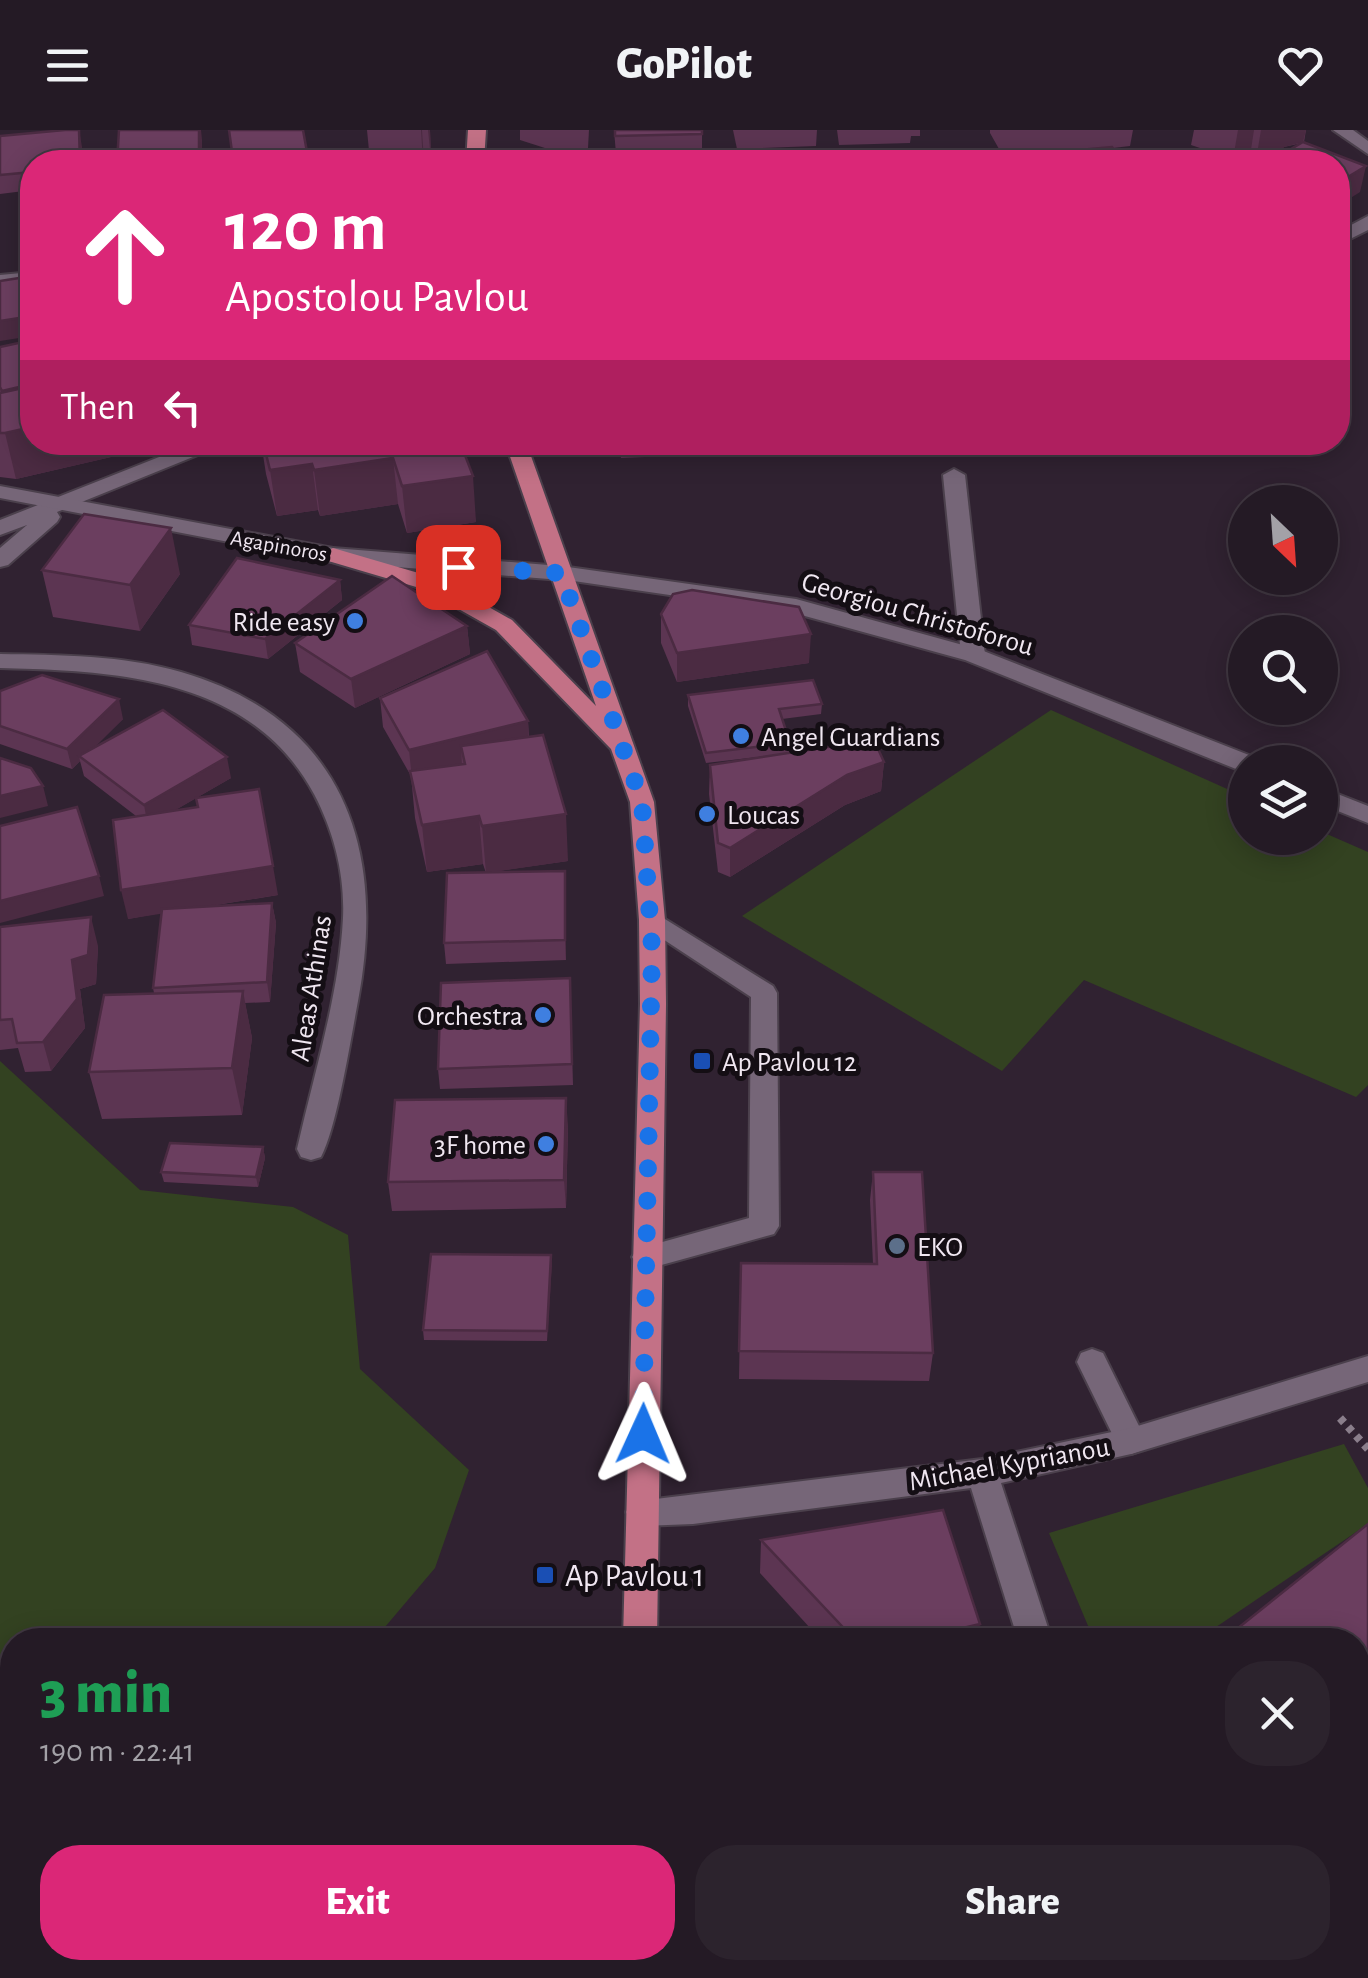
<!DOCTYPE html>
<meta charset="utf-8">
<style>
:root{--surface:#241a25;--page:#2c232d;--text:#f1f3f6;--muted:#a3a1a7;--line:#413842;--accent:#db2777}
body{margin:0;font-family:"Alegreya Sans",sans-serif;background:var(--page);color:var(--text);height:100vh;display:flex;flex-direction:column;font-size:38px;white-space:nowrap}
*{box-sizing:border-box;margin:0}
p{font-size:32px;color:var(--muted)}
.icon{flex:none;width:55px;height:55px;fill:none;stroke:currentColor;stroke-width:2;stroke-linecap:round;stroke-linejoin:round}
.map{position:relative;flex:1;overflow:hidden}
.sheet{position:absolute;left:0px;top:1498px;width:1370px;height:352px;display:flex;flex-direction:column;background:var(--surface);border-radius:40px 40px 0 0;box-shadow:0 5px 25px #0003,0 0 0 2px var(--line)}
.sheet>*{flex:none}
.top-card{position:absolute;left:20px;top:20px;width:1330px;height:305px;border-radius:40px;box-shadow:0 5px 25px #0003,0 0 0 2px var(--line);background:#db2777;color:#fff;overflow:hidden}
.needle{width:65px;rotate:155deg}
.buttons{position:absolute;left:1228px;top:355px;display:grid;gap:20px}
.buttons a{display:grid;place-items:center;width:110px;height:110px;border-radius:50%;background:var(--surface);box-shadow:0 5px 25px #0003,0 0 0 2px var(--line);font-size:50px}
.pin{position:absolute;display:grid;place-items:center;width:85px;height:85px;color:#fff;margin:-42px;border-radius:20px;box-shadow:0 5px 15px #0006}
.me{position:absolute;width:110px;margin:-55px;rotate:1deg;stroke-linejoin:round;filter:drop-shadow(0 0 8px #0008)}
.turn{display:flex;align-items:center;gap:35px;height:210px;padding:0 40px;font-size:45px}
.turn .icon{width:130px;height:130px;stroke-width:2.5}
.turn b{display:block;font-size:70px;line-height:85px}
.then{display:flex;align-items:center;height:95px;padding:0 40px;background:#0003;gap:20px;font-size:38px}
.round{display:grid;place-items:center;flex:none;width:105px;height:105px;border-radius:40px;background:var(--page)}
.overview{display:flex;align-items:center;justify-content:space-between;height:170px;padding:0 40px}
h1{font-size:60px;font-weight:800;line-height:75px;color:#1e9e55}
.action{display:flex;gap:20px;margin-top:auto;padding:20px 40px}
.action a{flex:1;height:115px;border-radius:40px;background:var(--accent);color:#fff;font-size:40px;font-weight:800;line-height:115px;text-align:center}
.action a+a{background:var(--page);color:var(--text)}
header{display:flex;justify-content:space-between;align-items:center;height:130px;padding:0 40px;background:var(--surface);font-size:45px;font-weight:800}
.map>svg:first-child{display:block}
.green{fill:#334221}
.lines{fill:none;stroke-linecap:round;stroke-linejoin:round}
.service-casing{stroke:#4b404c;stroke-width:4}
.minor-casing{stroke:#4b404c;stroke-width:4}
.secondary-casing{stroke:#4b404c;stroke-width:4}
.primary-casing{stroke:#4b404c;stroke-width:4}
.path{stroke:#8a7e8b;stroke-width:8;stroke-dasharray:6 6;stroke-linecap:butt}
.service{fill:#766678;fill-rule:evenodd}
.minor{fill:#766678;fill-rule:evenodd}
.secondary{fill:#766678;fill-rule:evenodd}
.primary{fill:#c37186;fill-rule:evenodd}
.wall{fill:#5c3552}
.shaded-wall{fill:#4b2b42}
.building{fill:#6b3e5f;stroke:#4b2b42;stroke-width:2.5}
.route{stroke:#1a73e8;stroke-width:18;stroke-dasharray:0 32.4}
.shop-dot{fill:#3f7fe0;stroke:#140e14;stroke-width:4}
.transit-dot{fill:#1a4fb4;stroke:#140e14;stroke-width:4}
.service-dot{fill:#5c6f8a;stroke:#140e14;stroke-width:4}
.labels{text-anchor:middle;stroke-width:10;stroke-linejoin:round;paint-order:stroke}
.far-street-label{font-size:22px;fill:#f0e7f1;stroke:#140e14}
.street-label{font-size:28px;fill:#f0e7f1;stroke:#140e14}
.poi-label{font-size:28px;fill:#f0e7f1;stroke:#140e14;text-anchor:start}
.near-poi-label{font-size:32px;fill:#f0e7f1;stroke:#140e14;text-anchor:start}
</style>
<header><svg class="icon" aria-label="menu" viewBox="0 0 24 24"><path d="M4 6h16M4 12h16M4 18h16"/></svg>GoPilot<svg class="icon" aria-label="heart" viewBox="0 0 24 24"><path d="M12 20l-8-8c-3-5 5-10 8-4 3-6 11-1 8 4z"/></svg></header>
<div class="map">
<svg width="1368" height="1848" viewBox="0 0 1368 1848">
<rect width="100%" height="100%" fill="#302231"/>
<g class="green">
<path d="M 1051,580 L 1245,667 L 1245,708 L 1320,708 L 1320,701 L 1368,722 L 1368,955 L 1356,967 L 1084,850 L 1002,941 L 742,786 Z"/>
<path d="M 0,931 L 140,1060 L 293,1077 L 348,1105 L 360,1239 L 469,1340 L 435,1438 L 374,1510 L 12,1510 L 12,1760 L 6,1768 L 0,1788 Z"/>
<path d="M 1344,1314 L 1368,1358 L 1368,1394 L 1197,1510 L 1094,1510 L 1049,1403 Z"/>
<path d="M 113,1838 L 371,1838 L 366,1848 L 112,1848 Z"/>
</g>
<g class="lines">
<g class="service-casing">
<g id="service">
<path d="M 954,339 L 965,345 L 985,525 L 973,532 L 961,525 L 943,345 Z"/>
<path d="M 652,781 L 773,856 L 777,863 L 779,1096 L 774,1104 L 647,1139 L 637,1135 L 632,1127 L 637,1119 L 749,1088 L 751,867 L 643,796 L 639,790 L 643,784 Z"/>
<path d="M 1092,1219 L 1103,1223 L 1142,1302 L 1147,1311 L 1142,1320 L 1131,1324 L 1120,1320 L 1077,1232 L 1081,1223 Z"/>
<path d="M 1368,1800 L 1368,1844 L 1357,1848 L 1345,1843 L 1342,1838 L 1358,1838 L 1358,1804 Z"/>
</g>
</g>
<g class="minor-casing">
<g id="minor">
<path d="M 1333,0 L 1353,0 L 1368,11 L 1368,24 Z"/>
<path d="M 965,23 L 971,24 L 971,32 L 804,32 L 813,27 Z"/>
<path d="M 32,142 L 32,154 L 0,157 L 0,145 Z"/>
<path d="M 197,312 L 230,312 L 57,382 L 60,387 L 57,392 L 8,435 L 0,437 L 0,418 L 27,395 L 0,405 L 0,390 Z"/>
<path d="M 561,436 L 796,469 L 981,520 L 1254,627 L 1257,632 L 1245,632 L 1245,641 L 1236,639 L 965,530 L 794,483 L 553,448 L 550,443 Z"/>
<path d="M 0,524 C 60,525 123,525 181,542 C 343,589 387,718 358,871 C 351,908 337,997 321,1027 L 311,1030 L 301,1027 L 297,1019 C 314,943 339,866 343,788 C 345,745 334,702 314,664 C 251,547 117,541 0,538 Z"/>
<path d="M 1320,657 L 1368,676 L 1368,693 L 1320,674 Z"/>
<path d="M 1368,1226 L 1368,1252 L 1131,1324 L 1001,1353 L 1052,1510 L 1018,1510 L 971,1358 L 693,1394 L 642,1396 L 631,1392 L 626,1382 L 631,1372 L 982,1329 L 1131,1298 Z"/>
<path d="M 1097,1838 L 1134,1838 L 1136,1848 L 1098,1848 Z"/>
</g>
</g>
<g class="secondary-casing">
<g id="secondary">
<path d="M 1368,86 L 1368,100 L 1338,115 L 1338,102 Z"/>
<path d="M 0,356 L 333,418 L 561,436 L 572,443 L 561,450 L 333,432 L 0,368 Z"/>
</g>
</g>
<g class="primary-casing">
<g id="primary">
<path d="M 468,0 L 486,0 L 484,32 L 466,32 Z"/>
<path d="M 505,312 L 526,312 L 654,672 L 665,790 L 666,874 L 657,1510 L 623,1510 L 640,874 L 639,790 L 630,672 L 611,619 L 496,500 L 423,459 L 325,430 L 322,425 L 333,418 L 439,449 L 512,490 L 596,576 Z"/>
<path d="M 619,1838 L 656,1838 L 657,1848 L 619,1848 Z"/>
</g>
</g>
<path class="path" d="M 1340,1288 L 1368,1319"/>
<use href="#service" class="service"/>
<use href="#minor" class="minor"/>
<use href="#secondary" class="secondary"/>
<use href="#primary" class="primary"/>
</g>
<g class="wall">
<path d="M 229,0 L 303,0 L 308,32 L 233,32 Z"/>
<path d="M 367,0 L 430,0 L 431,29 L 424,29 L 424,32 L 351,32 L 370,31 Z"/>
<path d="M 520,0 L 589,0 L 588,18 L 548,19 L 520,10 Z"/>
<path d="M 614,0 L 702,0 L 702,22 L 616,24 Z"/>
<path d="M 733,0 L 817,0 L 816,16 L 737,19 Z"/>
<path d="M 837,0 L 920,0 L 920,6 L 911,6 L 910,13 L 839,15 Z"/>
<path d="M 990,0 L 1133,0 L 1130,16 L 1113,18 L 1118,26 L 1117,32 L 1020,32 L 1021,25 L 1003,26 L 990,3 Z"/>
<path d="M 1194,0 L 1306,0 L 1304,12 L 1360,62 L 1302,13 L 1284,17 L 1256,30 L 1250,26 L 1233,29 L 1191,15 Z"/>
<path d="M 0,6 L 82,17 L 83,32 L 32,32 L 32,60 L 0,64 Z"/>
<path d="M 0,217 L 32,312 L 122,312 L 124,324 L 16,349 L 0,347 Z"/>
<path d="M 261,312 L 460,312 L 476,392 L 407,403 L 398,374 L 320,386 L 318,380 L 277,386 L 266,344 Z"/>
<rect x="579" y="312" width="21" height="4"/>
<path d="M 619,312 L 718,312 L 718,324 L 621,328 Z"/>
<path d="M 42,440 L 180,444 L 140,501 L 53,487 Z"/>
<path d="M 340,450 L 342,470 L 268,529 L 192,515 L 189,495 Z"/>
<path d="M 661,484 L 809,533 L 677,552 L 661,513 Z"/>
<path d="M 467,496 L 470,524 L 355,578 L 300,542 L 295,513 Z"/>
<path d="M 1245,540 L 1245,568 L 1236,566 L 1238,555 Z"/>
<path d="M 0,561 L 123,589 L 93,618 L 231,648 L 175,680 L 278,765 L 204,777 L 272,773 L 276,793 L 270,872 L 245,873 L 252,908 L 242,985 L 102,989 L 89,942 L 154,863 L 153,858 L 161,783 L 128,789 L 136,686 L 84,646 L 80,631 L 72,639 L 0,614 Z"/>
<path d="M 688,565 L 822,574 L 821,584 L 782,589 L 790,613 L 790,623 L 884,632 L 881,661 L 845,675 L 730,747 L 718,742 L 709,664 L 710,635 L 783,624 L 706,633 L 688,576 Z"/>
<path d="M 380,568 L 528,591 L 529,607 L 568,731 L 491,742 L 565,741 L 566,830 L 446,834 L 444,813 L 486,743 L 483,734 L 427,742 L 415,688 L 411,646 L 383,597 Z"/>
<path d="M 1284,578 L 1309,578 L 1307,583 Z"/>
<path d="M 0,797 L 98,816 L 96,854 L 80,859 L 85,898 L 51,941 L 25,942 L 18,918 L 0,920 Z"/>
<path d="M 570,848 L 573,955 L 440,959 L 438,939 Z"/>
<path d="M 568,996 L 566,1078 L 392,1081 L 388,1052 Z"/>
<path d="M 263,1017 L 265,1028 L 258,1057 L 164,1052 L 161,1042 Z"/>
<path d="M 873,1042 L 933,1223 L 929,1251 L 739,1249 L 741,1133 L 873,1134 L 870,1070 Z"/>
<path d="M 551,1125 L 547,1211 L 424,1210 L 423,1200 Z"/>
<path d="M 761,1410 L 977,1510 L 821,1510 L 760,1443 Z"/>
<path d="M 457,1838 L 538,1838 L 538,1843 L 458,1841 Z"/>
<path d="M 958,1838 L 1079,1838 L 1081,1848 L 960,1848 Z"/>
</g>
<g class="shaded-wall">
<path d="M 79,0 L 82,17 L 83,32 L 80,32 Z"/>
<path d="M 199,0 L 201,0 L 202,10 L 202,32 L 199,32 Z"/>
<path d="M 421,0 L 422,0 L 424,32 L 423,32 Z"/>
<path d="M 428,0 L 430,0 L 431,29 Z"/>
<path d="M 1238,0 L 1254,0 L 1250,26 L 1233,29 Z"/>
<path d="M 1261,0 L 1306,0 L 1303,12 L 1284,17 L 1282,24 L 1256,30 Z"/>
<path d="M 1366,36 L 1360,62 L 1338,76 L 1338,53 Z"/>
<path d="M 32,186 L 32,206 L 0,211 L 0,191 Z"/>
<path d="M 32,297 L 32,312 L 122,312 L 124,324 L 16,349 L 5,303 Z"/>
<path d="M 393,328 L 398,374 L 320,386 L 314,340 Z"/>
<path d="M 312,334 L 318,380 L 277,386 L 270,340 Z"/>
<path d="M 473,346 L 476,392 L 407,403 L 402,356 Z"/>
<path d="M 171,398 L 180,444 L 140,501 L 130,455 Z"/>
<path d="M 340,450 L 342,470 L 268,529 L 265,509 Z"/>
<path d="M 467,496 L 470,524 L 355,578 L 351,549 Z"/>
<path d="M 811,504 L 809,533 L 677,552 L 677,523 Z"/>
<path d="M 119,569 L 123,589 L 83,629 L 79,626 L 80,631 L 72,639 L 67,619 Z"/>
<path d="M 528,591 L 529,620 L 461,616 L 462,636 L 412,649 L 409,620 Z"/>
<path d="M 227,627 L 231,648 L 148,696 L 144,675 Z"/>
<path d="M 884,632 L 881,661 L 845,675 L 730,747 L 730,718 L 847,645 Z"/>
<path d="M 43,656 L 48,676 L 0,688 L 0,666 Z"/>
<path d="M 566,684 L 568,731 L 486,743 L 482,696 Z"/>
<path d="M 479,686 L 483,734 L 427,742 L 422,695 Z"/>
<path d="M 273,736 L 278,765 L 128,789 L 121,760 Z"/>
<path d="M 565,741 L 566,761 L 566,830 L 565,810 Z"/>
<path d="M 99,746 L 104,766 L 0,793 L 0,771 Z"/>
<path d="M 272,773 L 276,793 L 270,872 L 267,852 Z"/>
<path d="M 91,787 L 98,816 L 96,854 L 80,859 L 85,898 L 51,941 L 43,912 L 72,830 Z"/>
<path d="M 243,861 L 252,908 L 242,985 L 232,938 Z"/>
<path d="M 566,968 L 568,996 L 566,1078 L 564,1050 Z"/>
<path d="M 263,1017 L 265,1028 L 258,1057 L 256,1047 Z"/>
<path d="M 551,1125 L 552,1135 L 547,1211 L 547,1201 Z"/>
<path d="M 980,1494 L 977,1510 L 911,1510 Z"/>
<path d="M 1368,1600 L 1368,1625 L 1358,1634 L 1358,1609 Z"/>
</g>
<g class="building">
<path d="M 65,0 L 79,0 L 80,32 L 32,32 L 32,42 L 0,45 L 0,6 Z"/>
<path d="M 119,0 L 199,0 L 199,32 L 117,32 Z"/>
<path d="M 229,0 L 303,0 L 307,22 L 233,29 Z"/>
<path d="M 615,0 L 702,0 L 702,4 L 615,6 Z"/>
<path d="M 1303,12 L 1366,36 L 1338,53 L 1338,32 L 1269,32 Z"/>
<path d="M 1112,17 L 1118,26 L 1108,26 L 1112,32 L 1025,32 L 1021,25 Z"/>
<path d="M 412,30 L 412,32 L 351,32 Z"/>
<path d="M 32,146 L 32,186 L 0,191 L 0,151 Z"/>
<path d="M 32,210 L 32,254 L 2,261 L 0,257 L 0,217 Z"/>
<path d="M 32,256 L 32,297 L 5,303 L 0,303 L 0,263 Z"/>
<path d="M 263,312 L 460,312 L 473,346 L 402,356 L 393,328 L 314,340 L 312,334 L 270,340 Z"/>
<path d="M 84,384 L 171,398 L 130,455 L 42,440 Z"/>
<path d="M 237,428 L 340,450 L 265,509 L 189,495 Z"/>
<path d="M 392,446 L 467,496 L 351,549 L 295,513 Z"/>
<path d="M 692,460 L 799,477 L 811,504 L 677,523 L 661,484 L 673,464 Z"/>
<path d="M 487,521 L 528,591 L 409,620 L 380,568 Z"/>
<path d="M 1245,540 L 1245,557 L 1238,555 Z"/>
<path d="M 42,545 L 119,569 L 67,619 L 0,596 L 0,561 Z"/>
<path d="M 813,550 L 822,574 L 779,579 L 790,613 L 706,623 L 688,565 Z"/>
<path d="M 163,580 L 227,627 L 144,675 L 79,626 Z"/>
<path d="M 543,605 L 566,684 L 482,696 L 479,686 L 422,695 L 410,641 L 465,634 L 461,616 Z"/>
<path d="M 874,610 L 884,632 L 847,645 L 730,718 L 718,713 L 710,635 Z"/>
<path d="M 0,628 L 31,638 L 43,656 L 0,666 Z"/>
<path d="M 259,659 L 273,736 L 121,760 L 113,690 L 198,677 L 196,668 Z"/>
<path d="M 77,677 L 99,746 L 0,771 L 0,696 Z"/>
<path d="M 565,741 L 565,810 L 444,813 L 447,743 Z"/>
<path d="M 272,773 L 267,852 L 153,858 L 162,779 Z"/>
<path d="M 91,787 L 88,825 L 72,830 L 77,869 L 43,912 L 17,913 L 12,889 L 0,890 L 0,797 Z"/>
<path d="M 570,848 L 572,934 L 438,939 L 441,853 Z"/>
<path d="M 243,861 L 232,938 L 89,942 L 104,865 Z"/>
<path d="M 566,968 L 564,1050 L 388,1052 L 395,970 Z"/>
<path d="M 170,1013 L 263,1017 L 256,1047 L 161,1042 Z"/>
<path d="M 873,1042 L 922,1042 L 933,1223 L 739,1221 L 741,1133 L 877,1134 Z"/>
<path d="M 431,1124 L 551,1125 L 547,1201 L 423,1200 Z"/>
<path d="M 943,1380 L 980,1494 L 911,1510 L 855,1510 L 761,1410 Z"/>
<path d="M 1368,1394 L 1368,1600 L 1358,1609 L 1358,1510 L 1223,1510 Z"/>
<path d="M 764,1838 L 886,1838 L 887,1848 L 764,1848 Z"/>
<path d="M 964,1838 L 1079,1838 L 1081,1848 L 966,1848 Z"/>
</g>
<g class="lines">
<path class="route" d="M 458,437 L 561,443 L 642,672 L 652,818 L 643,1304"/>
</g>
<g class="shop-dot">
<circle cx="355" cy="491" r="10"/>
<circle cx="741" cy="606" r="10"/>
<circle cx="707" cy="684" r="10"/>
<circle cx="543" cy="885" r="10"/>
<circle cx="546" cy="1014" r="10"/>
</g>
<g class="transit-dot">
<rect x="692" y="921" width="20" height="20" rx="5"/>
<rect x="535" y="1435" width="20" height="20" rx="5"/>
</g>
<circle class="service-dot" cx="897" cy="1116" r="10"/>
<g class="labels">
<g class="far-street-label">
<text transform="translate(279 415) rotate(10)" y="8">Agapinoros</text>
</g>
<g class="street-label">
<text transform="translate(918 483) rotate(16)" y="10">Georgiou Christoforou</text>
<text transform="translate(310 858) rotate(-81)" y="10">Aleas Athinas</text>
<text transform="translate(1009 1333) rotate(-10)" y="10">Michael Kyprianou</text>
</g>
<g class="poi-label">
<text x="335" y="501" text-anchor="end">Ride easy</text>
<text x="761" y="616">Angel Guardians</text>
<text x="727" y="694">Loucas</text>
<text x="523" y="895" text-anchor="end">Orchestra</text>
<text x="722" y="941">Ap Pavlou 12</text>
<text x="526" y="1024" text-anchor="end">3F home</text>
<text x="917" y="1126">EKO</text>
</g>
<g class="near-poi-label">
<text x="565" y="1456">Ap Pavlou 1</text>
</g>
</g>
</svg>
<div class="buttons">
<a><svg class="needle" viewBox="-14 -14 28 28"><path d="M0-13l5 13h-10z" fill="#e53935"/><path d="M0 13l5-13h-10z" fill="#a3a1a7"/></svg></a>
<a><svg class="icon" aria-label="search" viewBox="0 0 24 24"><circle cx="10" cy="10" r="6"/><path d="M15 15l6 6"/></svg></a>
<a><svg class="icon" aria-label="layers" viewBox="0 0 24 24"><path d="M12 4l9 5-9 5-9-5zM3 14l9 5 9-5"/></svg></a>
</div>
<div class="pin" style="left:458px;top:437px;background:#d93025"><svg class="icon" aria-label="arrive" viewBox="0 0 24 24"><path d="M6 21V4h12l-3 4 3 4H6"/></svg></div>
<svg class="me" style="left:643px;top:1304px" viewBox="-20 -20 40 40"><path d="M0-17L14 15 0 8-14 15z" fill="#1a73e8" stroke="#fff" stroke-width="4"/></svg>
<div class="top-card">
<div class="turn"><svg class="icon" aria-label="ahead" viewBox="0 0 24 24"><path d="M12 20V5M6 11l6-6 6 6"/></svg><div><b>120 m</b>Apostolou Pavlou</div></div>
<div class="then">Then<svg class="icon" aria-label="left" viewBox="0 0 24 24"><path d="M17 20v-9H6M10 6l-5 5 5 5"/></svg></div>
</div>
<section class="sheet">
<div class="overview"><div><h1>3 min</h1><p>190 m · 22:41</p></div><a class="round"><svg class="icon" aria-label="close" viewBox="0 0 24 24"><path d="M6 6l12 12M18 6L6 18"/></svg></a></div>
<div class="action"><a>Exit</a><a>Share</a></div>
</section>
</div>
